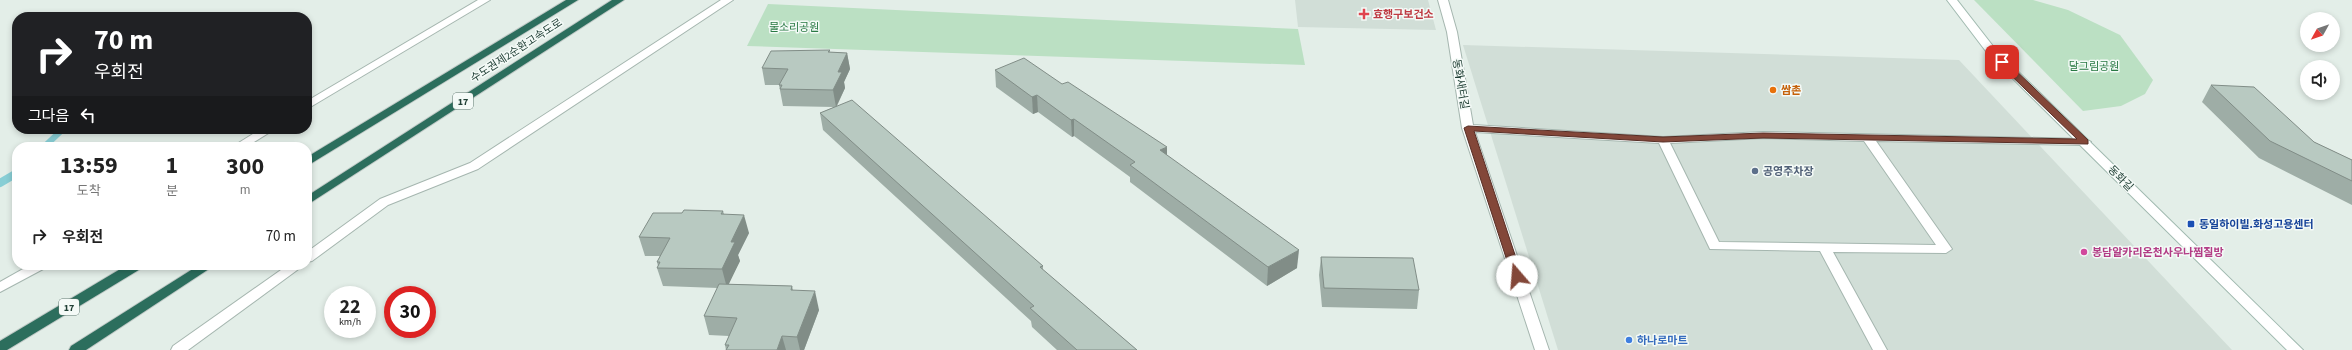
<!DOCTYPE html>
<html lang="ko">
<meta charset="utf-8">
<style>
:root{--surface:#fff;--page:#f6f6f6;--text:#222;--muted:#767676}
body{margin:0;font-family:"Source Sans 3","Noto Sans KR",sans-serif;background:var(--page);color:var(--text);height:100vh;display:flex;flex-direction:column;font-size:15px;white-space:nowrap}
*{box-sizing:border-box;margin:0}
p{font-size:13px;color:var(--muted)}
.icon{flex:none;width:22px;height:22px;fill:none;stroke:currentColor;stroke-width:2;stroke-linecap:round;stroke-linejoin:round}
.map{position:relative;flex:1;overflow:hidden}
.side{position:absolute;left:12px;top:142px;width:300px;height:128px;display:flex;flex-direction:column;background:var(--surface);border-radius:16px;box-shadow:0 2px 6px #0003}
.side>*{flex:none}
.banner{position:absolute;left:12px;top:12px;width:300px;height:122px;border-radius:16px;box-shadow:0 2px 6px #0003;background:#202124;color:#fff;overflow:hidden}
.needle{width:26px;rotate:230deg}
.tools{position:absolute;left:2300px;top:12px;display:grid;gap:8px}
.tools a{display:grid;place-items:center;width:40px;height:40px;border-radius:50%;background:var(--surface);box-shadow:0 2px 6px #0003;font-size:20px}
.speed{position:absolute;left:324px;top:286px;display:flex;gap:8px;font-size:20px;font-weight:700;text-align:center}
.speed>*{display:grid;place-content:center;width:52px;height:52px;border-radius:50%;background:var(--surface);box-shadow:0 2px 6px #0003;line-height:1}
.speed small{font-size:10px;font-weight:400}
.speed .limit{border:6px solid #d22;background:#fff;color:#111}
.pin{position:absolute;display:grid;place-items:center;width:34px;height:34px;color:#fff;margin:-17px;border-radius:8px;box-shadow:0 2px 6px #0006}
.me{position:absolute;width:44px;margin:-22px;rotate:342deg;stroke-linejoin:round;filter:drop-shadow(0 0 3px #0008)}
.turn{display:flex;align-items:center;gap:14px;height:84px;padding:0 16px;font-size:18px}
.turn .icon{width:52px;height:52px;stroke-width:2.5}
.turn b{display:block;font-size:28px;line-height:34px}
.then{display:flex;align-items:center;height:38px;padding:0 16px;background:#0003;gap:8px;font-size:15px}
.eta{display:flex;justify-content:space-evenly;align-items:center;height:68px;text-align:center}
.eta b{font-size:24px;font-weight:700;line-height:28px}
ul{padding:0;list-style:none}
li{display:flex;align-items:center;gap:12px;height:52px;padding:0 16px}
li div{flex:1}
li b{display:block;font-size:15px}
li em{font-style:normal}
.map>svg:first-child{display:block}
.built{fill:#d1ded7}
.green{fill:#bbe0c3}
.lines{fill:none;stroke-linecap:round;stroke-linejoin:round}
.stream-far1{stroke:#88ced5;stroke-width:6}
.stream{stroke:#88ced5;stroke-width:8}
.street-casing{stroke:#a5b6af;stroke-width:2}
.secondary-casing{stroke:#a1bab0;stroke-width:2}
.highway-casing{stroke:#c1cac7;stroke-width:2}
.street{fill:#fff;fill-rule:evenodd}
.secondary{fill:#fff;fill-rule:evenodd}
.highway{fill:#2c6e5d;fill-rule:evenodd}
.wall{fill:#9eada6}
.shaded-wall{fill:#818d87}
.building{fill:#b8c9c1;stroke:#818d87}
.route{fill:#834739;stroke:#552e25}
.health-dot{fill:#e0444e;stroke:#f4faf7;stroke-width:1.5}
.food-dot{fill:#e8710a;stroke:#f4faf7;stroke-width:1.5}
.service-dot{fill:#5c6f8a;stroke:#f4faf7;stroke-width:1.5}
.transit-dot{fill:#1a4fb4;stroke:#f4faf7;stroke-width:1.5}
.hotel-dot{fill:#d1479c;stroke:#f4faf7;stroke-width:1.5}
.shop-dot{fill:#3f7fe0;stroke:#f4faf7;stroke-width:1.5}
.labels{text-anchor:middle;stroke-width:3;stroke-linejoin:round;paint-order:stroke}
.shield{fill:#f4faf7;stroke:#607870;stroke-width:1}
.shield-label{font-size:10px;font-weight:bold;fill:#214036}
.health-label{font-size:11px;font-weight:bold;fill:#be3a42;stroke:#f4faf7;text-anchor:start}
.park-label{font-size:11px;fill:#297944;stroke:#f4faf7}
.street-label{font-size:11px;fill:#214036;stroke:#f4faf7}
.food-label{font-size:11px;font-weight:bold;fill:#c56008;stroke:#f4faf7;text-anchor:start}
.service-label{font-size:11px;font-weight:bold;fill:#4e5e75;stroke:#f4faf7;text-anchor:start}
.transit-label{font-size:11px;font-weight:bold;fill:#164399;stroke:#f4faf7;text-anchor:start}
.hotel-label{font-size:11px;font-weight:bold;fill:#b23c85;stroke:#f4faf7;text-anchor:start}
.shop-label{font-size:11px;font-weight:bold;fill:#366cbe;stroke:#f4faf7;text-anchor:start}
</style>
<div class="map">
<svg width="2352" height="350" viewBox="0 0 2352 350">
<rect width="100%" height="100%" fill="#e3eee8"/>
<g class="built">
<path d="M 1295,0 L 1428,0 L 1436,30 L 1298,27 Z"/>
<path d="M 1463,45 L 1959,60 L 2232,350 L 1558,350 Z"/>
</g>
<g class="green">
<path d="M 1974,0 L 2033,0 L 2068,10 L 2120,35 L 2153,80 L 2145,94 L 2121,106 L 2083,111 Z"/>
<path d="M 768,4 L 1298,29 L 1305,65 L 747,46 Z"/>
</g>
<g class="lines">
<path class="stream-far1" d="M 44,147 L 63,129"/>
<path class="stream" d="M 0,183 L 17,173"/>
<g class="street-casing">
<g id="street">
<path d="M 478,0 L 490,0 L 307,109 L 307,101 Z"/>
<path d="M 721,0 L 733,0 L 478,169 L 388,205 L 312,261 L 307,262 L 307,252 L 380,199 L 470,163 Z"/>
<path d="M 1438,0 L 1448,0 L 1457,32 L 1473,125 L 1663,137 L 1763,132 L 2085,139 L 2091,142 L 2085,145 L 1876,141 L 1952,249 L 1946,253 L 1833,252 L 1887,350 L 1873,350 L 1820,251 L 1710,249 L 1659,143 L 1475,132 L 1549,350 L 1535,350 L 1462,128 L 1447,32 ZM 1763,138 L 1864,141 L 1936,245 L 1719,242 L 1670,143 Z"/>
<path d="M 261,129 L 275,129 L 246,147 L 232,147 Z"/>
<path d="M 30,265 L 47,265 L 45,268 L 0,292 L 0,282 Z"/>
<path d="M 288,265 L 304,265 L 188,350 L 171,350 L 173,346 Z"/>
</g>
</g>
<g class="secondary-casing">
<path id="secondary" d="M 1947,0 L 1957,0 L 1996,50 L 2303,350 L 2287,350 L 1988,54 Z"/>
</g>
<g class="highway-casing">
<g id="highway">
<path d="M 566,0 L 578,0 L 307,166 L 307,157 Z"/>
<path d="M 612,0 L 624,0 L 307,205 L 307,196 Z"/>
<path d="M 127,265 L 144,265 L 142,268 L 7,350 L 0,350 L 0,341 Z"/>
<path d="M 199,265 L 215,265 L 86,350 L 69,350 L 71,346 Z"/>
</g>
</g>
<use href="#street" class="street"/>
<use href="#secondary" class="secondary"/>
<use href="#highway" class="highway"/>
</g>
<g class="wall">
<path d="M 830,50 L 830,52 L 847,53 L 850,69 L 844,82 L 845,88 L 837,106 L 1043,266 L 1043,270 L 1137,350 L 1057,350 L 1032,327 L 1031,321 L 823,130 L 820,113 L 834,107 L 783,106 L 779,85 L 765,85 L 762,68 Z"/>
<path d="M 995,70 L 1062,84 L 1167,155 L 1297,268 L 1267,286 L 1130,182 L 1130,177 L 1074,136 L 1072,137 L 1038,112 L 1033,114 L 996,87 Z"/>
<path d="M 2211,85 L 2314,142 L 2352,160 L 2352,205 L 2259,158 L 2202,102 Z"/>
<path d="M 723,211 L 724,214 L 749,233 L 738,255 L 740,261 L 728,284 L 792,286 L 793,290 L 819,310 L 804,350 L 726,350 L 725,345 L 729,336 L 709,335 L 704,316 L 718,288 L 663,286 L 657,268 L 658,266 L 657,262 L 660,256 L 645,256 L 639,237 L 682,213 Z"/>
<path d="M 1321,257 L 1419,290 L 1417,309 L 1322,307 L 1319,275 Z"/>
</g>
<g class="shaded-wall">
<path d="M 847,53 L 850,69 L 844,82 L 845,88 L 836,107 L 833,90 L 838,72 Z"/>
<path d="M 1037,95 L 1038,112 L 1033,114 L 1032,97 Z"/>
<path d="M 1074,119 L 1074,136 L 1072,137 L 1071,120 Z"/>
<path d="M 1167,147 L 1167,165 L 1160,150 Z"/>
<path d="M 744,215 L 749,233 L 738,255 L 740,261 L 727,288 L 722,269 L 731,242 Z"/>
<path d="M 1299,250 L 1297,268 L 1267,286 L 1268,267 Z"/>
<path d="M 815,291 L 819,310 L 804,350 L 800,350 L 797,337 Z"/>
<path d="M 782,336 L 786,350 L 777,350 Z"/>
</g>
<g class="building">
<path d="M 830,50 L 828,52 L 847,53 L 838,72 L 842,72 L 833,90 L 780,89 L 782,85 L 779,85 L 788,69 L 762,68 L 771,51 Z"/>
<path d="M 1024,58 L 1062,84 L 1068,82 L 1167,147 L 1160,150 L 1299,250 L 1268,267 L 1130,165 L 1135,162 L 1074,119 L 1071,120 L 1037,95 L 1032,97 L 995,70 Z"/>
<path d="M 2211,85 L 2254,87 L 2314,142 L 2352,160 L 2352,181 L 2270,141 Z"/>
<path d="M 852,100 L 1043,266 L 1040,267 L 1137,350 L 1077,350 L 1030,308 L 1034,306 L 820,113 Z"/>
<path d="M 684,210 L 723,211 L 721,214 L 744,215 L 731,242 L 735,242 L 722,269 L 657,268 L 660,262 L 657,262 L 670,238 L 639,237 L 653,213 L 682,213 Z"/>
<path d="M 1321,257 L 1413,258 L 1419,290 L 1324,288 Z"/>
<path d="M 719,284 L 792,286 L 791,290 L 815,291 L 797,337 L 782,336 L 777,350 L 726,350 L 729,345 L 725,345 L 737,318 L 704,316 Z"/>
</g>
<path class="route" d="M 1999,60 L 2005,60 L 2088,140 L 2088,144 L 1763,138 L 1663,142 L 1474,131 L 1522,276 L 1517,279 L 1512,276 L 1464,128 L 1468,126 L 1663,137 L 1763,133 L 2077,139 L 1999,64 Z"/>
<path class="health-dot" d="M1362 8h4v4h4v4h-4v4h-4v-4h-4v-4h4z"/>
<circle class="food-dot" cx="1773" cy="90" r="4"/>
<circle class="service-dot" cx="1755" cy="171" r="4"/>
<rect class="transit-dot" x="2187" y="220" width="8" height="8" rx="2"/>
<circle class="hotel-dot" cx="2084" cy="252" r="4"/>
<circle class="shop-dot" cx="1629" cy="340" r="4"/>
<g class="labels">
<g class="shield">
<rect x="453" y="93" width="20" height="16" rx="3"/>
<rect x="59" y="299" width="20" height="16" rx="3"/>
</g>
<g class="shield-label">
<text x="463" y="105">17</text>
<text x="69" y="311">17</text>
</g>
<g class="health-label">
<text x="1373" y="18">효행구보건소</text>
</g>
<g class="park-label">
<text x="794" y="31">물소리공원</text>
<text x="2094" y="70">달그림공원</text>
</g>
<g class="street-label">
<text transform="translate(516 50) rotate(-33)" y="4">수도권제2순환고속도로</text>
<text transform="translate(1461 84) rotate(80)" y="4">동화새터길</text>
<text transform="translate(2121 178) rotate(45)" y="4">동화길</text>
</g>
<g class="food-label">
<text x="1781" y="94">쌈촌</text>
</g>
<g class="service-label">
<text x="1763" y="175">공영주차장</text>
</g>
<g class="transit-label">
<text x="2199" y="228">동일하이빌.화성고용센터</text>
</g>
<g class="hotel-label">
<text x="2092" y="256">봉담알카리온천사우나찜질방</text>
</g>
<g class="shop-label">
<text x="1637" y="344">하나로마트</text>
</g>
</g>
</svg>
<div class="tools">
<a><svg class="needle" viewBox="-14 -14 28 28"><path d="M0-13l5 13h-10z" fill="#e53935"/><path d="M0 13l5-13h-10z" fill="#767676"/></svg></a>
<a><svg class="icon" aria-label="sound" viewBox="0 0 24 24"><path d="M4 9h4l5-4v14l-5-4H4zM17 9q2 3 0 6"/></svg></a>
</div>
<div class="speed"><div>22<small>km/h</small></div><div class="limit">30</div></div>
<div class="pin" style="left:2002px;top:62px;background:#d93025"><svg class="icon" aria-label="arrive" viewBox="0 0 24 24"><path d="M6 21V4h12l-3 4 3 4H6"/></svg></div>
<svg class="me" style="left:1517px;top:276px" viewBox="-20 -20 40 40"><circle r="19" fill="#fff"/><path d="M0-13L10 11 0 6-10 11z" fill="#834739"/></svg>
<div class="banner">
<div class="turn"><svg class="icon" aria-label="right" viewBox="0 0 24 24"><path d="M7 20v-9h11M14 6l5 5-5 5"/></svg><div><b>70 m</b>우회전</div></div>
<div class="then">그다음<svg class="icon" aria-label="left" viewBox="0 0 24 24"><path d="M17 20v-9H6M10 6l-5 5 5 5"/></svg></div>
</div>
<section class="side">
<div class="eta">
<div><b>13:59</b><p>도착</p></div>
<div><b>1</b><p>분</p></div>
<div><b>300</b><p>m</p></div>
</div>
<ul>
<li><svg class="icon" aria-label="right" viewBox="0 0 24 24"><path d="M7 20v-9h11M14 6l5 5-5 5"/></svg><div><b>우회전</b></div><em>70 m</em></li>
</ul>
</section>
</div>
